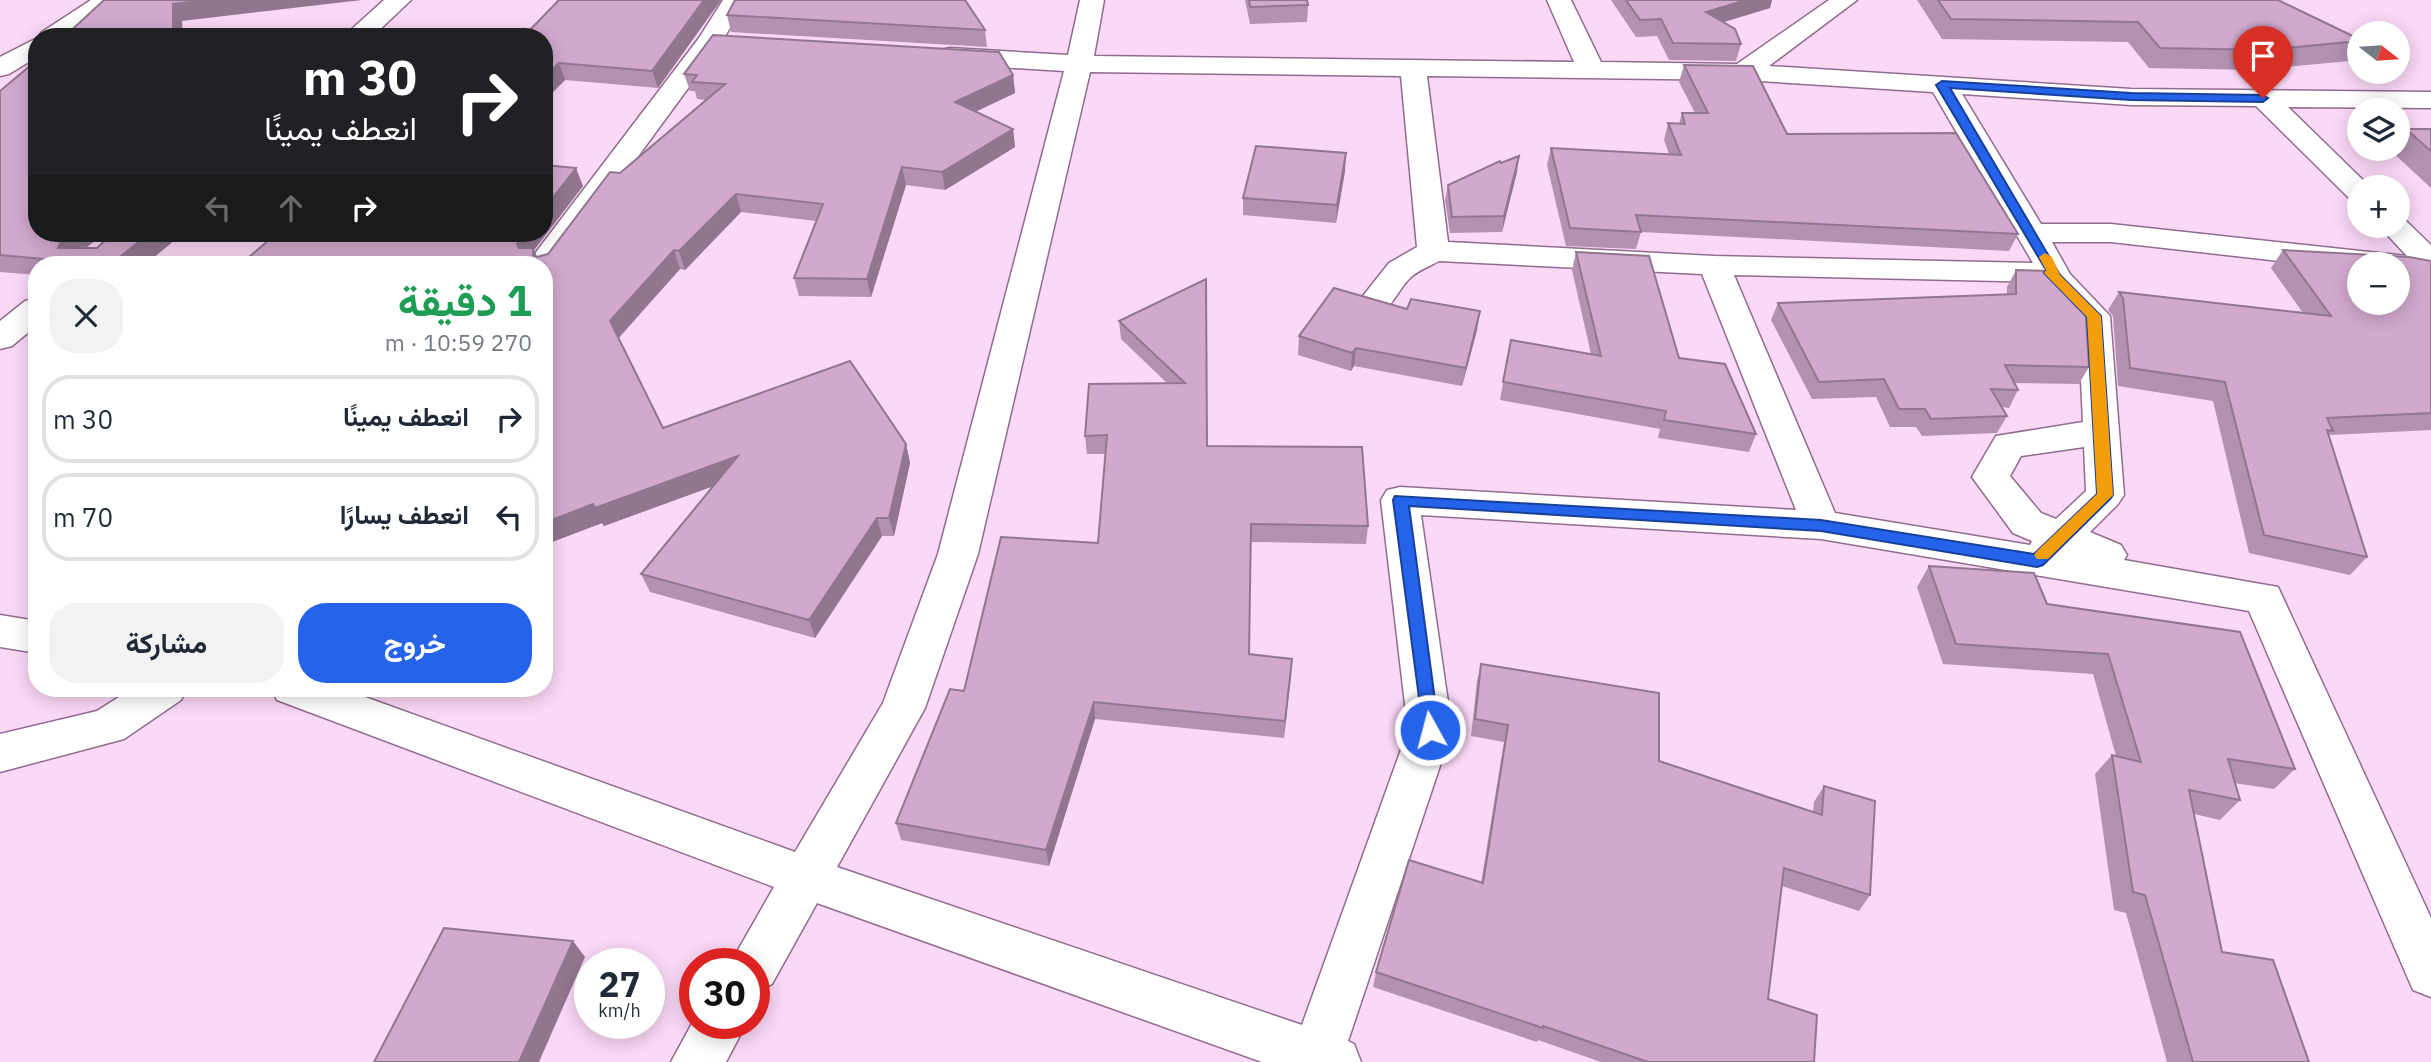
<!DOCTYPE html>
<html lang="ar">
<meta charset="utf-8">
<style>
:root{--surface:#fff;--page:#f2f2f3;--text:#1f2937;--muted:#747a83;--line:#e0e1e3;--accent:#2563eb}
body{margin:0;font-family:"IBM Plex Sans",Vazirmatn,sans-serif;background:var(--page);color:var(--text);direction:rtl;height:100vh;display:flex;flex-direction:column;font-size:26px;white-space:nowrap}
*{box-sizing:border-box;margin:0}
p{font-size:23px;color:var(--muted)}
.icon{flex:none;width:38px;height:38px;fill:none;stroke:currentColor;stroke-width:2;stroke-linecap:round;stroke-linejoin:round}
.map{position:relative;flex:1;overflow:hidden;direction:ltr}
.panel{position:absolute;left:28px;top:256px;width:525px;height:441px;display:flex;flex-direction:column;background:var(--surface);border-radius:28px;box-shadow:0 4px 18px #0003;direction:rtl}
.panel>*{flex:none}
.banner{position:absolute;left:28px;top:28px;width:525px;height:214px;border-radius:28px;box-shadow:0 4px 18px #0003;direction:rtl;background:#202124;color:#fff;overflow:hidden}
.needle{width:46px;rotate:107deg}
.controls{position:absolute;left:2347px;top:21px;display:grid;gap:14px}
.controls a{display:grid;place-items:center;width:63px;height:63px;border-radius:50%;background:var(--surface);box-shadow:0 4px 18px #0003;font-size:35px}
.speed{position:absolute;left:574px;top:948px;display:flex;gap:14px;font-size:35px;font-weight:700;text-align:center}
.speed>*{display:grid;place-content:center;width:91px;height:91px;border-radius:50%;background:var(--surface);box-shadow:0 4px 18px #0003;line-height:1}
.speed small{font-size:18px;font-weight:400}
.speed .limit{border:10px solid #d22;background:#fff;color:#111}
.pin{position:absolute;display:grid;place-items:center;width:60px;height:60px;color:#fff;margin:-72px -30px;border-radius:50% 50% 50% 0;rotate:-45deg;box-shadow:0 0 7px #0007}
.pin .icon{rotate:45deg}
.me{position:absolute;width:77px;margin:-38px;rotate:353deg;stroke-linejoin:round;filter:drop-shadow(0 0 5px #0008)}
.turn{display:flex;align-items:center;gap:24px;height:147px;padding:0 21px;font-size:32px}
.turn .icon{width:91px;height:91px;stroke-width:2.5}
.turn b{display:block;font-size:49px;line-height:60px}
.lanes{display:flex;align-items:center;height:66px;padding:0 21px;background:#0003;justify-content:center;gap:35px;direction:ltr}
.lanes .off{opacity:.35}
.round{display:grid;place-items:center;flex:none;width:74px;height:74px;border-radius:28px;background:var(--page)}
.summary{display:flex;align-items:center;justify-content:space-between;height:119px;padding:0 21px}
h1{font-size:42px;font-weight:700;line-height:52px;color:#1e9e55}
.cta{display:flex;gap:14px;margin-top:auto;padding:14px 21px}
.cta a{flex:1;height:80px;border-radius:28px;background:var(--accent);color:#fff;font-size:28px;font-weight:700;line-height:80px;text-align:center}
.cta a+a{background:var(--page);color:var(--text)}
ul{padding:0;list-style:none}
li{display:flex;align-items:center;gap:21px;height:88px;margin:0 14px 10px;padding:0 7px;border:4px solid var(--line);border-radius:28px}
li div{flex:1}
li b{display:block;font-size:26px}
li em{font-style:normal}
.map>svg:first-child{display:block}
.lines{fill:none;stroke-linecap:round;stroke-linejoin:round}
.minor-casing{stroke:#916c8e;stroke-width:3}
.minor{fill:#fff;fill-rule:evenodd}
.wall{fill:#b491b0}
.shaded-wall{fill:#927690}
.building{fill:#d1a9cd;stroke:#927690;stroke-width:2;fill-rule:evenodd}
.route{fill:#2563eb;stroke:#184099;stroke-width:2}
.slow{fill:#f59e0b}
</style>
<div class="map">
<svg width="2431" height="1062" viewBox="0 0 2431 1062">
<rect width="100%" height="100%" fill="#fad8f6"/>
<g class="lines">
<g class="minor-casing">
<g id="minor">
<path d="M 91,0 L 120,0 L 117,5 L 69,37 L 38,37 L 42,32 Z"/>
<path d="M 384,0 L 411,0 L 372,37 L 343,37 Z"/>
<path d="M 723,0 L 747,0 L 719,46 L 554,271 L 544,273 L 544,264 L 527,264 L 699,38 Z"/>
<path d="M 1080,0 L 1104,0 L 1094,56 L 1574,62 L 1547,0 L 1571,0 L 1601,62 L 1737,64 L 1829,0 L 1857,0 L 1769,66 L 2131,89 L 2431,92 L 2431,108 L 2288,107 L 2369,186 L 2359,187 L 2359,201 L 2349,198 L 2256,106 L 2131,105 L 1962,94 L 2041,224 L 2111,224 L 2407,256 L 2379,226 L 2398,226 L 2398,218 L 2405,220 L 2431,245 L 2431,278 L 2398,274 L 2398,264 L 2359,264 L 2359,270 L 2111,242 L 2052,242 L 2070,274 L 2110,316 L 2124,495 L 2118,504 L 2090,532 L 2121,545 L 2127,555 L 2124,560 L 2278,587 L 2431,918 L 2431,997 L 2413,990 L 2249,611 L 1821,539 L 1421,515 L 1452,730 L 1348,1041 L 1354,1044 L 1361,1062 L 1262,1062 L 817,903 L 772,984 L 754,991 L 754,964 L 730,964 L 774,887 L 277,700 L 271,688 L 340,688 L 795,852 L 883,703 L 938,554 L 1064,71 L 950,64 L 941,62 L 937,56 L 941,50 L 950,48 L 1068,55 ZM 1090,72 L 1401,76 L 1417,247 L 1389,263 L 1355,306 L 1359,313 C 1390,321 1392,296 1410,278 C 1417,271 1430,266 1439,261 L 1702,274 L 1796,510 L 1400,487 L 1387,490 L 1381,500 L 1408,730 L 1302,1025 L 837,867 L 925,708 L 978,554 ZM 1427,76 L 1743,80 L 1933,92 L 2033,263 L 1714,256 L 1448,242 ZM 1734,275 L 2041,282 L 2078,319 L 2083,422 L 1996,436 L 1972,477 L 2013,533 L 2032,541 L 2030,545 L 1835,513 ZM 2084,447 L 2086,491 L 2056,519 L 2041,513 L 2010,476 L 2021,456 Z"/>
<path d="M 37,38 L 37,57 L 9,74 L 0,76 L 0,57 Z"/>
<path d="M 37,298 L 37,325 L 12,346 L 0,349 L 0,321 L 25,301 Z"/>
<path d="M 0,615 L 37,621 L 37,653 L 0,647 Z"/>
<path d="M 133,688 L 187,688 L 181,700 L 124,739 L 0,772 L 0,734 L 97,711 Z"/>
<path d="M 695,1018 L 695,1024 L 746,1024 L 726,1062 L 671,1062 Z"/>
</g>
</g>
<use href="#minor" class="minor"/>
</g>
<g class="wall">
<path d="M 559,0 L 721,0 L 658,88 L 565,80 L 544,101 L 544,37 Z"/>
<path d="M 1245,0 L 1307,0 L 1308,5 L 1307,22 L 1250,24 Z"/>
<path d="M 1611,0 L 1772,0 L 1770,8 L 1723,22 L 1741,44 L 1736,61 L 1669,60 L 1657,36 L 1636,37 Z"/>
<path d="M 1917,0 L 2278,0 L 2359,39 L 2359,46 L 2349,61 L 2253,70 L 2149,68 L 2128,42 L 1942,39 Z"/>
<path d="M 727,15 L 985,30 L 987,47 L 731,32 Z"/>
<path d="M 1684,65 L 1787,134 L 2018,234 L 2009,251 L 1641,232 L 1636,249 L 1566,246 L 1547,165 L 1551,148 L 1669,154 L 1664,140 L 1668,123 L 1679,124 L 1682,113 L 1695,113 L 1679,82 Z"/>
<path d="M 684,74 L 1013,75 L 1015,93 L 975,112 L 1013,129 L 1015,147 L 945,190 L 906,185 L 871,297 L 799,296 L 794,278 L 816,221 L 741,212 L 685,270 L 680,269 L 619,338 L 663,428 L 906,444 L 910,463 L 894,536 L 882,536 L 815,638 L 650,592 L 641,574 L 713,486 L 604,526 L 602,523 L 544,545 L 544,264 L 277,233 L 583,186 L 534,250 L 537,257 L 548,254 L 620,173 L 706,100 L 697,99 L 695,91 L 690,91 Z"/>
<path d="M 0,91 L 37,233 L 105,233 L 86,248 L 97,248 L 113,233 L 183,233 L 146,264 L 37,264 L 37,275 L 0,272 Z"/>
<path d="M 2406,129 L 2431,129 L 2431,188 L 2391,151 L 2392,149 L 2398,149 L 2398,142 Z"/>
<path d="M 1501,163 L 1517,172 L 1502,232 L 1450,233 L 1445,200 L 1448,185 Z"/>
<path d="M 1345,171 L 1336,223 L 1243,215 L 1243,198 Z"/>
<path d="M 2283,250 L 2431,261 L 2431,430 L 2330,435 L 2329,436 L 2367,557 L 2350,575 L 2249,553 L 2213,401 L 2118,386 L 2113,316 L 2108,310 L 2119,292 L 2303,313 L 2271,268 Z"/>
<path d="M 1576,252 L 1756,434 L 1749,452 L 1658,438 L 1660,429 L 1500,400 L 1511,340 L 1591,354 L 1572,270 Z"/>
<path d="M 2016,270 L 2089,367 L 2079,384 L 2015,383 L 2018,390 L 2009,408 L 2002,407 L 2007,416 L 1997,433 L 1922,436 L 1916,427 L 1890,427 L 1876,397 L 1812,399 L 1771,320 L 1778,303 L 2007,295 L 2007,287 Z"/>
<path d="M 1206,279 L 1207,446 L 1368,526 L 1366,544 L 1251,542 L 1249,654 L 1292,659 L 1284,738 L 1095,719 L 1049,866 L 901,840 L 896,823 L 964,691 L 1098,543 L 1106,454 L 1087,454 L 1085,436 L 1167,383 L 1121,339 L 1119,321 Z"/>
<path d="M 1477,330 L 1462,386 L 1354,366 L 1351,371 L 1298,355 L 1299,336 Z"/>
<path d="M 1929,566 L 2047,604 L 2295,769 L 2274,789 L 2234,783 L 2240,800 L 2220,820 L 2194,814 L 2222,952 L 2309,1062 L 2167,1062 L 2126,913 L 2114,910 L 2095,774 L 2112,755 L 2116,756 L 2093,674 L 1943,664 L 1917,587 Z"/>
<path d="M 1481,664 L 1659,761 L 1813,812 L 1814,802 L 1824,786 L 1870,895 L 1859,911 L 1782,886 L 1768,999 L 1814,1062 L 1601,1062 L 1538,1040 L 1537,1042 L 1373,987 L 1376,972 L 1481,883 L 1504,742 L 1471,736 L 1477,681 Z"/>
</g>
<g class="shaded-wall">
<path d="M 207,0 L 362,0 L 182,21 L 183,37 L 173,37 L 173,4 Z"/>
<path d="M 704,0 L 721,0 L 658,88 L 652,71 Z"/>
<path d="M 1746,0 L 1772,0 L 1770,8 L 1701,29 L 1706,12 Z"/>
<path d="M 559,63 L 565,80 L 544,101 L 544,77 Z"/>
<path d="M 1013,75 L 1015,93 L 958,120 L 955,102 Z"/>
<path d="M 1013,129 L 1015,147 L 945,190 L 942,172 Z"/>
<path d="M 1346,153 L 1345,171 L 1336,223 L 1337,205 Z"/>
<path d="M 1519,156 L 1517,172 L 1502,232 L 1504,216 Z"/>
<path d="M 902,167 L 906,185 L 871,297 L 867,279 Z"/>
<path d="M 576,168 L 583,186 L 534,250 L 540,264 L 525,262 L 517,244 L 526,233 L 544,233 L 544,209 Z"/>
<path d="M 736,194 L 741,212 L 685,270 L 679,251 Z"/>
<path d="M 68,233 L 105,233 L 76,255 L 58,248 L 63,237 Z"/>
<path d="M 150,233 L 183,233 L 146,264 L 111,264 Z"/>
<path d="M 674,250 L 680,269 L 617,339 L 610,321 Z"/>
<path d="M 1480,311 L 1477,330 L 1462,386 L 1466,368 Z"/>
<path d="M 1356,348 L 1354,366 L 1351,371 L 1352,353 Z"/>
<path d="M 906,444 L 910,463 L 894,536 L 889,518 Z"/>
<path d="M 738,456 L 744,475 L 604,526 L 602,523 L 544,545 L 544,523 L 593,504 Z"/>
<path d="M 877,518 L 882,536 L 815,638 L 809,620 Z"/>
<path d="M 1292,659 L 1291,676 L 1284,738 L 1285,721 Z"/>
<path d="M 1094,702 L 1095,719 L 1049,866 L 1046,850 Z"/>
<path d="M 573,941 L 585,957 L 539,1062 L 519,1062 Z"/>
</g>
<g class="building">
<path d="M 104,0 L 207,0 L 173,4 L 173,37 L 64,37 Z"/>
<path d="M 559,0 L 704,0 L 652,71 L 559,63 L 544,77 L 544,37 L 523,37 Z"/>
<path d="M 735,0 L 965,0 L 985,30 L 727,15 Z"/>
<path d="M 1249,0 L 1307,0 L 1308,5 L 1250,7 Z"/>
<path d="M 1626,0 L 1746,0 L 1706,12 L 1735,29 L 1741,44 L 1673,43 L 1661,19 L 1640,20 Z"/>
<path d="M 1938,0 L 2278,0 L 2359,39 L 2359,41 L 2265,50 L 2160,48 L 2138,22 L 1951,19 Z"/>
<path d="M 713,35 L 999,52 L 1013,75 L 955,102 L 1013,129 L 942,172 L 902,167 L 867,279 L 794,278 L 823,204 L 736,194 L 679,251 L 674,250 L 610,321 L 663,428 L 850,361 L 906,444 L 889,518 L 877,518 L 809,620 L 641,574 L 738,456 L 595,508 L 593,504 L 544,523 L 544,264 L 241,264 L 277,233 L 526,233 L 517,244 L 519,248 L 533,248 L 533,255 L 537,257 L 548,254 L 610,172 L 620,173 L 725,84 L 692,82 L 697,75 L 684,74 Z"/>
<path d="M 37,60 L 37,233 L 68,233 L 63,237 L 58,248 L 97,248 L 113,233 L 150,233 L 111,264 L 97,264 L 0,255 L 0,91 Z"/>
<path d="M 1684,65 L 1753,66 L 1787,134 L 1956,133 L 2018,234 L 1636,215 L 1641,232 L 1570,228 L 1551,148 L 1681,155 L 1668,123 L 1685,124 L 1682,113 L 1708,113 Z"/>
<path d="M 2406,129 L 2431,129 L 2431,151 Z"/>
<path d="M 1256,146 L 1346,153 L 1337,205 L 1243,198 Z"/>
<path d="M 1519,156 L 1504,216 L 1452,217 L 1448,185 L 1500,161 L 1501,163 Z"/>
<path d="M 544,165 L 576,168 L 544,209 Z"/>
<path d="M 2283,250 L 2409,257 L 2431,261 L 2431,413 L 2327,418 L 2333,431 L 2327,430 L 2367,557 L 2264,535 L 2225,382 L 2130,368 L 2123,298 L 2119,292 L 2331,316 ZM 2359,264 L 2398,264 L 2398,303 L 2359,303 Z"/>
<path d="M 1576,252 L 1649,256 L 1679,358 L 1725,364 L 1756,434 L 1664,420 L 1666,411 L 1503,382 L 1511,340 L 1601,356 Z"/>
<path d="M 2016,270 L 2053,271 L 2085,303 L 2089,367 L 2005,365 L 2018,390 L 1991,389 L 2007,416 L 1931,419 L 1925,409 L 1899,409 L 1884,379 L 1819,382 L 1778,303 L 2016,294 Z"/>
<path d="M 1206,279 L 1207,446 L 1362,447 L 1368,526 L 1251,524 L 1249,654 L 1292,659 L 1285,721 L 1094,702 L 1046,850 L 896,823 L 950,689 L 964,691 L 1001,537 L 1098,543 L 1107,435 L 1085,436 L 1089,384 L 1185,383 L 1119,321 Z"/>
<path d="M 1334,288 L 1407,309 L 1411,299 L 1480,311 L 1466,368 L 1356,348 L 1352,353 L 1299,336 Z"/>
<path d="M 1929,566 L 2034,573 L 2047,604 L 2240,632 L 2295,769 L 2228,759 L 2240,800 L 2189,790 L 2222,952 L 2273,960 L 2309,1062 L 2193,1062 L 2145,895 L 2133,892 L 2112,755 L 2141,762 L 2108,654 L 1956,644 Z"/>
<path d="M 1481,664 L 1659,693 L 1659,761 L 1822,815 L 1824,786 L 1875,801 L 1870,895 L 1784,868 L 1768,999 L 1817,1015 L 1814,1062 L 1648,1062 L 1543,1026 L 1543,1028 L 1376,972 L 1409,860 L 1483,883 L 1508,725 L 1475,719 Z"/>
<path d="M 444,928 L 573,941 L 519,1062 L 374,1062 Z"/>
</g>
<path class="route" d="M 1942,81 L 2131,93 L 2263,95 L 2268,98 L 2263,102 L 2131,100 L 1950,88 L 2060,275 L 2101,316 L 2113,495 L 2110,499 L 2043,565 L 2037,567 L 1821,531 L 1409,506 L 1439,730 L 1437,736 L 1430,738 L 1424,736 L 1393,500 L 1395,496 L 1821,520 L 2034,554 L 2097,494 L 2087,317 L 2044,273 L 2046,270 L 1936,85 Z"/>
<path class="slow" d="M 2045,253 L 2052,257 L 2060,275 L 2101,316 L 2113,495 L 2048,559 L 2037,559 L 2034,555 L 2037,551 L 2097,494 L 2087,317 L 2044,273 L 2046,270 L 2039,257 Z"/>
</svg>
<div class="controls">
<a><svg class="needle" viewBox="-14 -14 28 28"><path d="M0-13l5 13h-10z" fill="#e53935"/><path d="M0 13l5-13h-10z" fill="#747a83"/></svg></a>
<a><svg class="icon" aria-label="layers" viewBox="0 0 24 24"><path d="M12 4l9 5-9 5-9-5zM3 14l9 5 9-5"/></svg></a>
<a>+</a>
<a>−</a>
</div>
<div class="speed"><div>27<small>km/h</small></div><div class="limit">30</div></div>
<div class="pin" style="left:2263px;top:98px;background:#d93025"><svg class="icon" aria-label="arrive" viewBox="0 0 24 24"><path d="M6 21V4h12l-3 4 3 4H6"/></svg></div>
<svg class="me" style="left:1430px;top:730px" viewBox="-20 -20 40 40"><circle r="17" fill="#2563eb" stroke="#fff" stroke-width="3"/><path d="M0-11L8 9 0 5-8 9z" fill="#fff"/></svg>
<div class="banner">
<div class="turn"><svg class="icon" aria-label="right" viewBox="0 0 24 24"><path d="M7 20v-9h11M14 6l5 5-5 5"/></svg><div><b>30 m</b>انعطف يمينًا</div></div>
<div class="lanes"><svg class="icon off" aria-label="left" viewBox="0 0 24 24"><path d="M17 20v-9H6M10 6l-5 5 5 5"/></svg><svg class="icon off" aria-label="ahead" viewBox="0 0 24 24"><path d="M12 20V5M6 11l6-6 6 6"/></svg><svg class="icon" aria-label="right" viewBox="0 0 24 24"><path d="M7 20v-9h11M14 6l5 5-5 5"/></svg></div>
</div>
<section class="panel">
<div class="summary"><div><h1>1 دقيقة</h1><p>270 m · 10:59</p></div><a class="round"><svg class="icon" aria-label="close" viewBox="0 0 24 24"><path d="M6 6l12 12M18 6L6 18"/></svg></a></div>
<ul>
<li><svg class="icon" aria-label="right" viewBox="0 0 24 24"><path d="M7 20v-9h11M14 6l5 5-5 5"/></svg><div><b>انعطف يمينًا</b></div><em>30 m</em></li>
<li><svg class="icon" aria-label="left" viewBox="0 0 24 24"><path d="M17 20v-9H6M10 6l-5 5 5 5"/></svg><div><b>انعطف يسارًا</b></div><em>70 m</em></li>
</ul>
<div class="cta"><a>خروج</a><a>مشاركة</a></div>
</section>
</div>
